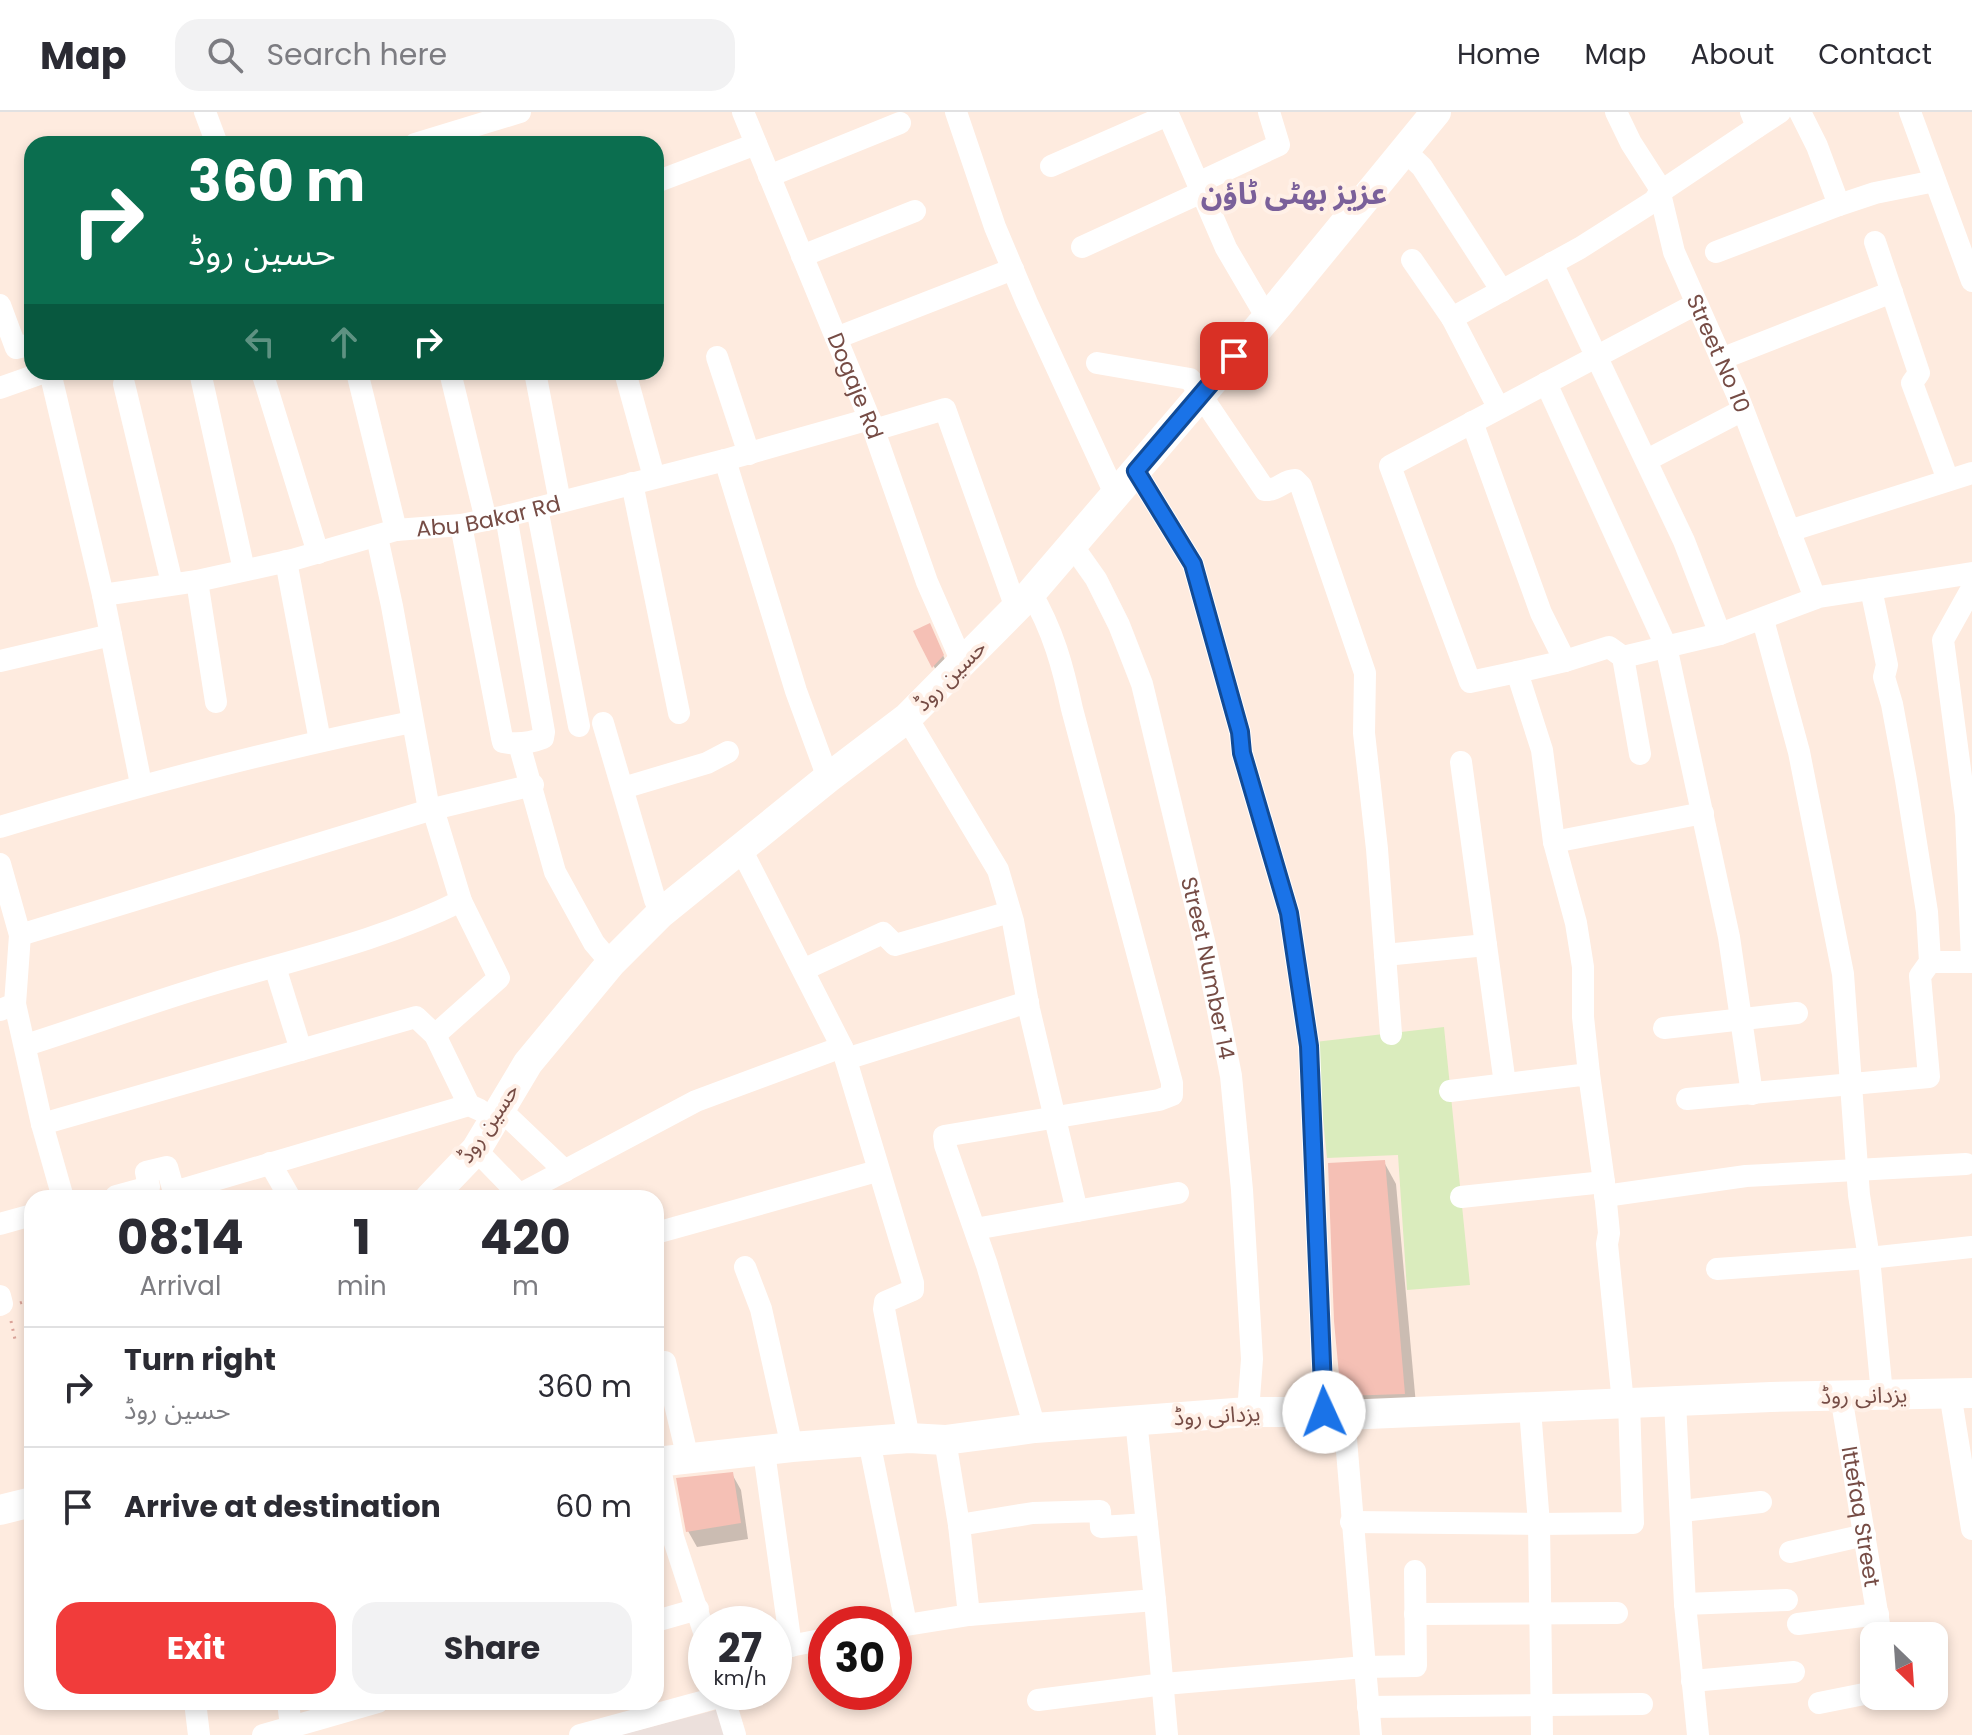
<!DOCTYPE html>
<meta charset="utf-8">
<style>
:root{--surface:#fff;--page:#f2f2f3;--text:#2b2b33;--muted:#7c7c81;--line:#e1e1e2;--accent:#f13c3b}
body{margin:0;font-family:Poppins,"Noto Sans Arabic",sans-serif;background:var(--page);color:var(--text);height:100vh;display:flex;flex-direction:column;font-size:30px;white-space:nowrap}
*{box-sizing:border-box;margin:0}
p{font-size:26px;color:var(--muted)}
.icon{flex:none;width:44px;height:44px;fill:none;stroke:currentColor;stroke-width:2;stroke-linecap:round;stroke-linejoin:round}
.map{position:relative;flex:1;overflow:hidden}
.details{position:absolute;left:24px;top:1078px;width:640px;height:520px;display:flex;flex-direction:column;background:var(--surface);border-radius:24px;box-shadow:0 4px 12px #0003}
.details>*{flex:none}
.guide{position:absolute;left:24px;top:24px;width:640px;height:244px;border-radius:24px;box-shadow:0 4px 12px #0003;background:#0b6e4f;color:#fff;overflow:hidden}
.needle{width:52px;rotate:155deg}
.controls{position:absolute;left:1860px;top:1510px;display:grid;gap:16px}
.controls a{display:grid;place-items:center;width:88px;height:88px;border-radius:16px;background:var(--surface);box-shadow:0 4px 12px #0003;font-size:40px}
.speed{position:absolute;left:688px;top:1494px;display:flex;gap:16px;font-size:40px;font-weight:700;text-align:center}
.speed>*{display:grid;place-content:center;width:104px;height:104px;border-radius:50%;background:var(--surface);box-shadow:0 4px 12px #0003;line-height:1}
.speed small{font-size:20px;font-weight:400}
.speed .limit{border:12px solid #d22;background:#fff;color:#111}
.pin{position:absolute;display:grid;place-items:center;width:68px;height:68px;color:#fff;margin:-34px;border-radius:16px;box-shadow:0 4px 12px #0006}
.me{position:absolute;width:88px;margin:-44px;rotate:358deg;stroke-linejoin:round;filter:drop-shadow(0 0 6px #0008)}
.turn{display:flex;align-items:center;gap:28px;height:168px;padding:0 32px;font-size:36px}
.turn .icon{width:104px;height:104px;stroke-width:2.5}
.turn b{display:block;font-size:56px;line-height:68px}
.lanes{display:flex;align-items:center;height:76px;padding:0 32px;background:#0003;justify-content:center;gap:40px;direction:ltr}
.lanes .off{opacity:.35}
.eta{display:flex;justify-content:space-evenly;align-items:center;height:136px;text-align:center}
.eta b{font-size:48px;font-weight:700;line-height:56px}
.primary-button{display:flex;gap:16px;margin-top:auto;padding:16px 32px}
.primary-button a{flex:1;height:92px;border-radius:24px;background:var(--accent);color:#fff;font-size:32px;font-weight:700;line-height:92px;text-align:center}
.primary-button a+a{background:var(--page);color:var(--text)}
ul{padding:0;list-style:none}
li{display:flex;align-items:center;gap:24px;height:120px;padding:0 32px;border-top:2px solid var(--line)}
li div{flex:1}
li b{display:block;font-size:30px}
li em{font-style:normal}
header{display:flex;align-items:center;gap:48px;box-sizing:border-box;height:112px;padding:0 40px;background:var(--surface);border-bottom:2px solid var(--line)}
header strong{font-size:38px}
nav{display:flex;gap:44px;margin-inline-start:auto;font-size:28px}
.search{width:560px;height:72px;background:var(--page);display:flex;align-items:center;gap:20px;box-sizing:border-box;padding:0 28px;border-radius:24px;color:var(--muted);font-size:30px}
.map>svg:first-child{display:block}
.industrial{fill:#ece0dc}
.green{fill:#daecbd}
.shadow{fill:#0003}
.building{fill:#f5c0b5}
.lines{fill:none;stroke-linecap:round;stroke-linejoin:round}
.path{stroke:#daa399;stroke-width:3;stroke-dasharray:2 6;stroke-linecap:butt}
.street{stroke:#fff;stroke-width:22}
.secondary{stroke:#fff;stroke-width:30}
.route-casing{stroke:#114b97;stroke-width:20}
.route{stroke:#1a73e8;stroke-width:14}
.labels{text-anchor:middle;stroke-width:8;stroke-linejoin:round;paint-order:stroke}
.street-label{font-size:22px;fill:#764c45;stroke:#fff0e7}
.district-label{font-size:30px;font-weight:bold;fill:#7a609a;stroke:#fff0e7}
</style>
<header>
<strong>Map</strong>
<div class="search"><svg class="icon" aria-label="search" viewBox="0 0 24 24"><circle cx="10" cy="10" r="6"/><path d="M15 15l6 6"/></svg>Search here</div>
<nav><a>Home</a><a>Map</a><a>About</a><a>Contact</a></nav>
</header>
<div class="map">
<svg width="1972" height="1623" viewBox="0 0 1972 1623">
<rect width="100%" height="100%" fill="#feebdf"/>
<path class="industrial" d="M 727,1595 L 735,1623 L 620,1623 Z"/>
<path class="green" d="M 1444,915 L 1470,1173 L 1407,1178 L 1398,1043 L 1327,1046 L 1315,930 Z"/>
<g class="shadow">
<path d="M 916,520 L 935,524 L 948,555 L 939,564 Z"/>
<path d="M 1384,1050 L 1396,1072 L 1417,1304 L 1355,1306 L 1343,1284 Z"/>
<path d="M 732,1362 L 741,1378 L 748,1427 L 697,1435 L 688,1419 Z"/>
</g>
<g class="building">
<path d="M 930,511 L 944,543 L 932,556 L 913,519 Z"/>
<path d="M 1385,1048 L 1405,1282 L 1341,1284 L 1334,1209 L 1328,1051 Z"/>
<path d="M 733,1360 L 741,1411 L 686,1420 L 676,1366 Z"/>
</g>
<g class="lines">
<g class="path">
<path d="M 20,1191 L 32,1187"/>
<path d="M 11,1209 L 16,1232"/>
</g>
<g class="street">
<path d="M 205,0 L 217,32"/>
<path id="s1" d="M 743,0 L 872,313 L 927,470 L 962,550"/>
<path d="M 956,0 L 995,115 L 1027,191 L 1115,382"/>
<path d="M 1167,0 L 1226,136 L 1267,206"/>
<path id="s2" d="M 1616,0 L 1631,31 L 1658,73 L 1674,140 L 1737,282 L 1815,486"/>
<path d="M 1910,0 L 1972,169"/>
<path d="M 1757,15 L 1780,0"/>
<path d="M 415,32 L 520,0"/>
<path d="M 1404,38 L 1422,55 L 1502,179"/>
<path d="M 1051,54 L 1168,3"/>
<path d="M 769,64 L 900,11"/>
<path d="M 656,70 L 756,32"/>
<path d="M 1198,71 L 1279,33 L 1269,0"/>
<path d="M 1839,93 L 1875,81 L 1935,69"/>
<path d="M 1875,130 L 1919,261 L 1912,271 L 1948,368"/>
<path d="M 1082,135 L 1202,80"/>
<path d="M 1716,140 L 1839,93 L 1817,34 L 1800,0"/>
<path d="M 802,144 L 915,99"/>
<path d="M 1412,148 L 1452,206"/>
<path d="M 1552,151 L 1684,429 L 1720,522"/>
<path d="M 0,193 L 16,236 L 32,232"/>
<path d="M 836,226 L 1013,157"/>
<path d="M 717,245 L 749,342"/>
<path d="M 1721,247 L 1892,180"/>
<path d="M 1097,251 L 1190,267 L 1265,378 C 1277,379 1284,368 1295,368 L 1301,374 L 1365,561 L 1364,621 L 1377,737 L 1391,922"/>
<path d="M 50,260 L 103,483 L 141,672"/>
<path d="M 200,260 L 244,458"/>
<path d="M 262,260 L 318,441"/>
<path d="M 357,260 L 396,418"/>
<path d="M 450,260 L 486,408"/>
<path d="M 535,260 L 560,390"/>
<path d="M 625,260 L 654,365"/>
<path d="M 1546,271 L 1666,534 L 1729,825 L 1752,982"/>
<path d="M 124,272 L 172,471"/>
<path d="M 0,276 L 45,260"/>
<path d="M 1498,295 L 1452,206 L 1580,136 L 1654,89 L 1660,80 L 1757,15 L 1751,0"/>
<path d="M 1472,310 L 1541,501 L 1565,549"/>
<path d="M 874,318 L 945,297 L 1016,496"/>
<path d="M 725,348 L 796,579 L 828,666"/>
<path d="M 1647,348 L 1743,298"/>
<path d="M 1136,359 L 1193,452 L 1240,620 L 1242,641 L 1289,801 L 1309,934 L 1324,1300"/>
<path d="M 632,371 L 679,601"/>
<path d="M 537,396 L 579,614"/>
<path d="M 461,413 L 502,626 L 503,630 C 517,633 530,631 543,626 L 544,620 L 506,404"/>
<path d="M 1789,419 L 1972,361"/>
<path id="s3" d="M 1072,433 L 1096,467 L 1119,513 L 1142,572 L 1205,833 L 1231,964 L 1242,1078 L 1252,1247 L 1248,1300"/>
<path d="M 286,449 L 320,629"/>
<path d="M 197,469 L 216,590"/>
<path d="M 1972,476 L 1943,528 L 1966,703 L 1972,849"/>
<path d="M 1031,481 C 1053,518 1063,555 1072,597 L 1172,971 L 1172,983 L 1159,988 L 944,1024 L 945,1033 L 987,1153 L 1035,1316"/>
<path id="s4" d="M 103,483 L 197,469 L 292,448 L 396,418 L 461,413 L 506,404 L 725,348 L 870,307"/>
<path d="M 1763,508 L 1799,640 L 1843,862 L 1859,1083 L 1869,1146 L 1882,1282"/>
<path d="M 1623,545 L 1640,642"/>
<path d="M 0,549 L 111,523"/>
<path d="M 1517,560 L 1470,570 L 1390,354 L 1696,192"/>
<path d="M 907,606 L 998,758 L 1013,809 L 1029,897 L 1077,1099"/>
<path d="M 603,611 L 655,788 L 661,801"/>
<path d="M 519,632 L 555,760 L 594,831 L 611,851"/>
<path d="M 1461,650 L 1505,972"/>
<path d="M 623,676 L 707,651 L 728,640"/>
<path d="M 0,715 C 136,674 272,638 412,610"/>
<path d="M 1554,730 L 1703,701"/>
<path d="M 741,737 L 842,935 L 913,1171 L 913,1178 L 885,1190 L 884,1197 L 909,1326"/>
<path d="M 0,752 L 20,823 L 15,892 L 0,898"/>
<path d="M 20,823 L 433,697 L 533,673"/>
<path d="M 1385,843 L 1486,833"/>
<path d="M 1930,850 L 1972,850"/>
<path d="M 275,855 L 301,938"/>
<path d="M 805,857 L 883,821 L 895,833 L 1010,800"/>
<path d="M 15,892 L 42,1012 L 63,1086"/>
<path d="M 1664,916 L 1797,901"/>
<path d="M 435,923 L 499,866 L 461,789"/>
<path d="M 26,933 C 86,914 146,892 206,874 C 292,848 381,829 461,789 L 433,697 L 428,692 L 392,494 L 377,425"/>
<path d="M 846,947 L 1028,890"/>
<path d="M 1589,962 L 1583,905 L 1583,855 L 1576,811 L 1554,730 L 1542,638 L 1517,560 L 1565,549 L 1609,535 L 1623,545 L 1720,522 L 1819,485 L 1871,477"/>
<path d="M 1450,979 L 1589,962 L 1604,1070"/>
<path d="M 1687,987 L 1929,965 L 1920,864 L 1930,850 L 1927,800 L 1906,668 L 1892,592 L 1884,565 L 1887,553 L 1871,477 L 1972,461"/>
<path d="M 500,997 L 565,1059"/>
<path d="M 42,1012 L 416,905 L 435,923 L 469,993"/>
<path d="M 476,1038 L 514,1077 L 518,1086"/>
<path d="M 270,1051 L 290,1086"/>
<path d="M 116,1084 L 149,1075 L 146,1060 L 167,1055 L 174,1080 L 469,993 L 480,998"/>
<path d="M 517,1084 L 696,989 L 842,935"/>
<path d="M 1605,1084 L 1746,1064 L 1966,1052"/>
<path d="M 1461,1085 L 1604,1070 L 1609,1121 L 1607,1132 L 1623,1291"/>
<path d="M 0,1112 L 32,1103"/>
<path d="M 975,1117 L 1178,1081"/>
<path d="M 656,1121 L 877,1059"/>
<path d="M 745,1155 L 761,1197 L 792,1335"/>
<path d="M 1717,1157 L 1869,1146 L 1972,1135"/>
<path d="M 0,1184 L 2,1192 L 0,1193"/>
<path d="M 665,1250 L 688,1347"/>
<path d="M 1950,1281 L 1972,1417"/>
<path id="s5" d="M 1841,1284 L 1881,1524"/>
<path d="M 1675,1290 L 1685,1492 L 1698,1623"/>
<path d="M 1530,1297 L 1539,1412 L 1542,1623"/>
<path d="M 1344,1303 L 1365,1555 L 1416,1554 L 1415,1459"/>
<path d="M 869,1329 L 906,1512"/>
<path d="M 764,1340 L 791,1534"/>
<path d="M 659,1350 L 673,1425 L 706,1526"/>
<path d="M 1682,1399 L 1761,1390"/>
<path d="M 1351,1410 L 1539,1412 L 1633,1411 L 1629,1291"/>
<path d="M 959,1413 L 1033,1401 L 1100,1399 L 1101,1415 L 1147,1412"/>
<path d="M 1790,1440 L 1865,1423"/>
<path d="M 1155,1488 L 1167,1623"/>
<path d="M 1685,1492 L 1787,1488"/>
<path d="M 1415,1502 L 1617,1501"/>
<path d="M 969,1503 L 1155,1488 L 1136,1308"/>
<path d="M 656,1509 L 698,1497"/>
<path d="M 1798,1512 L 1878,1502"/>
<path d="M 894,1515 L 969,1503 L 959,1413 L 945,1328"/>
<path d="M 774,1537 L 826,1527"/>
<path d="M 1692,1569 L 1794,1560"/>
<path d="M 722,1580 L 735,1623"/>
<path d="M 1038,1588 L 1164,1572 L 1365,1555 L 1371,1623"/>
<path d="M 195,1590 L 199,1623"/>
<path d="M 288,1590 L 291,1615"/>
<path d="M 1819,1591 L 1874,1580"/>
<path d="M 1368,1595 L 1642,1592"/>
<path d="M 263,1623 L 378,1590"/>
<path d="M 580,1623 L 723,1584"/>
</g>
<g class="secondary">
<path d="M 430,1086 L 476,1038 L 528,951 L 611,851 L 661,801 L 828,666 L 907,606 L 1031,481 L 1278,193 L 1436,0"/>
<path d="M 656,1350 L 792,1335 L 909,1326 L 945,1328 L 1035,1316 L 1248,1300 L 1324,1300 L 1344,1303 L 1771,1285 L 1972,1281"/>
<path d="M 0,1398 L 32,1390"/>
</g>
</g>
<g class="lines">
<g class="route-casing">
<path id="route" d="M 1234,244 L 1136,359 L 1193,452 L 1240,620 L 1242,641 L 1289,801 L 1309,934 L 1324,1300"/>
</g>
<use href="#route" class="route"/>
</g>
<g class="labels">
<g class="street-label">
<text dy="8" stroke="none"><textPath href="#s2" startOffset="264">Street No 10</textPath></text>
<text dy="8" stroke="none"><textPath href="#s1" startOffset="296">Dogaje Rd</textPath></text>
<text dy="8" stroke="none"><textPath href="#s4" startOffset="394">Abu Bakar Rd</textPath></text>
<text transform="translate(950 563) rotate(-45)" y="8">حسین روڈ</text>
<text dy="8" stroke="none"><textPath href="#s3" startOffset="448">Street Number 14</textPath></text>
<text transform="translate(488 1011) rotate(-56)" y="8">حسین روڈ</text>
<text transform="translate(1864 1283) rotate(-1)" y="8">یزدانی روڈ</text>
<text transform="translate(1217 1303) rotate(-3)" y="8">یزدانی روڈ</text>
<text dy="8" stroke="none"><textPath href="#s5" startOffset="122">Ittefaq Street</textPath></text>
</g>
<g class="district-label">
<text x="1294" y="92">عزیز بھٹی ٹاؤن</text>
</g>
</g>
</svg>
<div class="controls">
<a><svg class="needle" viewBox="-14 -14 28 28"><path d="M0-13l5 13h-10z" fill="#e53935"/><path d="M0 13l5-13h-10z" fill="#7c7c81"/></svg></a>
</div>
<div class="speed"><div>27<small>km/h</small></div><div class="limit">30</div></div>
<div class="pin" style="left:1234px;top:244px;background:#d93025"><svg class="icon" aria-label="arrive" viewBox="0 0 24 24"><path d="M6 21V4h12l-3 4 3 4H6"/></svg></div>
<svg class="me" style="left:1324px;top:1300px" viewBox="-20 -20 40 40"><circle r="19" fill="#fff"/><path d="M0-13L10 11 0 6-10 11z" fill="#1a73e8"/></svg>
<div class="guide">
<div class="turn"><svg class="icon" aria-label="right" viewBox="0 0 24 24"><path d="M7 20v-9h11M14 6l5 5-5 5"/></svg><div><b>360 m</b>حسین روڈ</div></div>
<div class="lanes"><svg class="icon off" aria-label="left" viewBox="0 0 24 24"><path d="M17 20v-9H6M10 6l-5 5 5 5"/></svg><svg class="icon off" aria-label="ahead" viewBox="0 0 24 24"><path d="M12 20V5M6 11l6-6 6 6"/></svg><svg class="icon" aria-label="right" viewBox="0 0 24 24"><path d="M7 20v-9h11M14 6l5 5-5 5"/></svg></div>
</div>
<section class="details">
<div class="eta">
<div><b>08:14</b><p>Arrival</p></div>
<div><b>1</b><p>min</p></div>
<div><b>420</b><p>m</p></div>
</div>
<ul>
<li><svg class="icon" aria-label="right" viewBox="0 0 24 24"><path d="M7 20v-9h11M14 6l5 5-5 5"/></svg><div><b>Turn right</b><p>حسین روڈ</p></div><em>360 m</em></li>
<li><svg class="icon" aria-label="arrive" viewBox="0 0 24 24"><path d="M6 21V4h12l-3 4 3 4H6"/></svg><div><b>Arrive at destination</b></div><em>60 m</em></li>
</ul>
<div class="primary-button"><a>Exit</a><a>Share</a></div>
</section>
</div>
